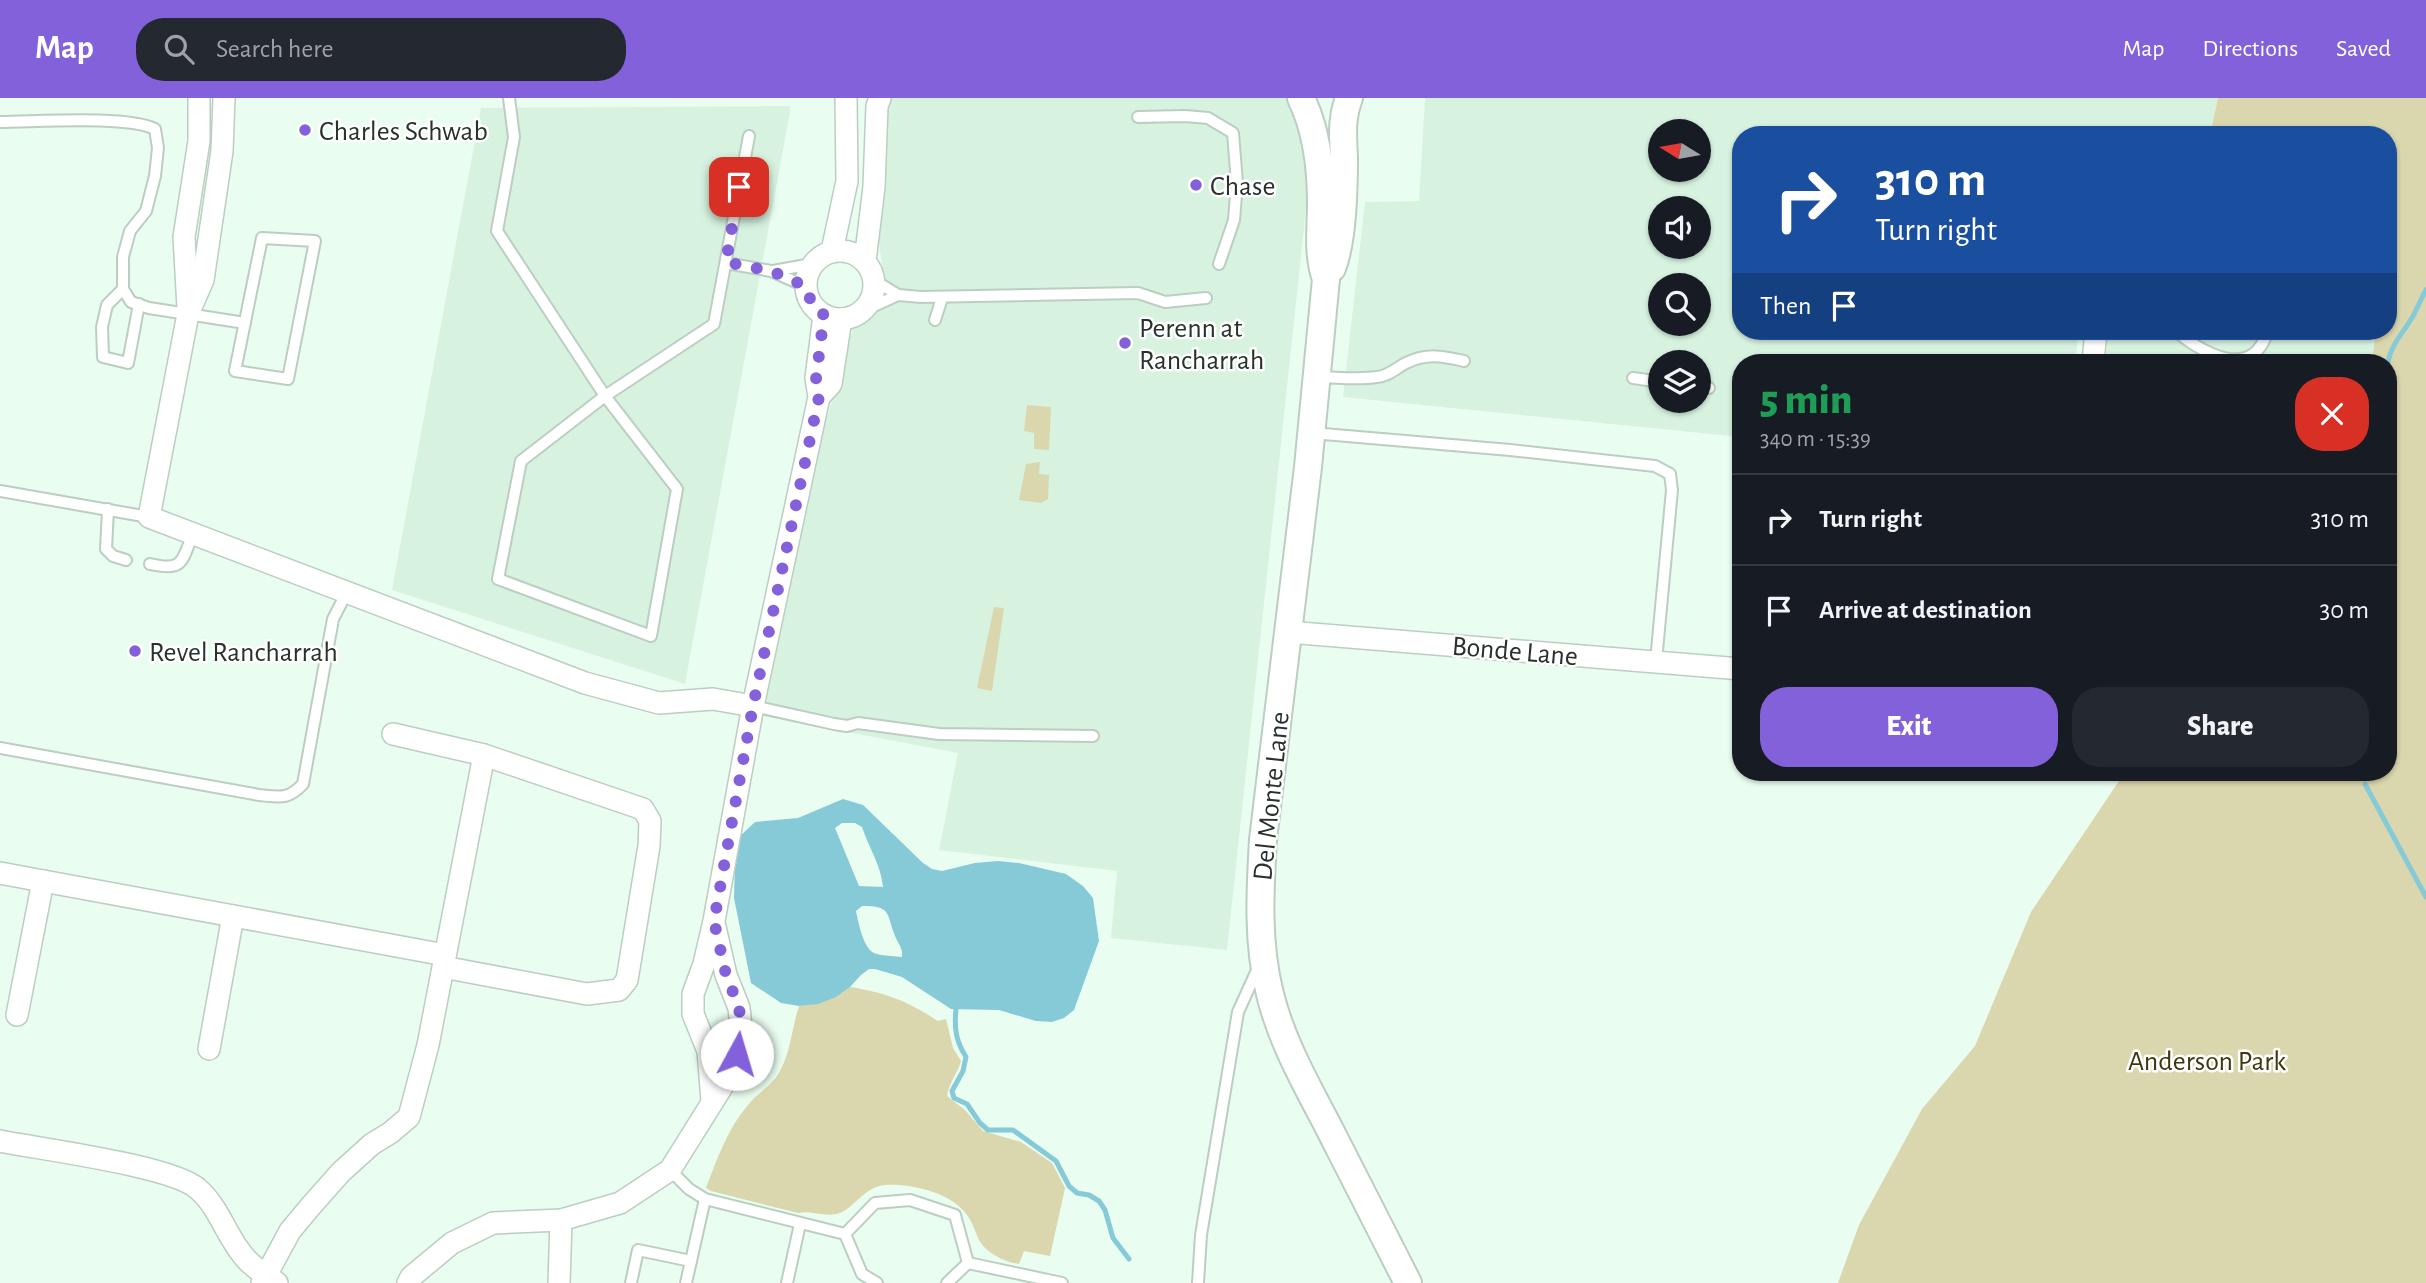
<!DOCTYPE html>
<meta charset="utf-8">
<style>
:root{--surface:#171b24;--page:#242831;--text:#f1f3f6;--muted:#9ea1a6;--line:#363941;--accent:#8361db}
body{margin:0;font-family:"Alegreya Sans",sans-serif;background:var(--page);color:var(--text);height:100vh;display:flex;flex-direction:column;font-size:26px;white-space:nowrap}
*{box-sizing:border-box;margin:0}
p{font-size:23px;color:var(--muted)}
.icon{flex:none;width:38px;height:38px;fill:none;stroke:currentColor;stroke-width:2;stroke-linecap:round;stroke-linejoin:round}
.map{position:relative;flex:1;overflow:hidden}
.panel{position:absolute;left:1732px;top:256px;width:665px;height:427px;display:flex;flex-direction:column;background:var(--surface);border-radius:28px;box-shadow:0 2px 5px #0004}
.panel>*{flex:none}
.top-card{position:absolute;left:1732px;top:28px;width:665px;height:214px;border-radius:28px;box-shadow:0 2px 5px #0004;background:#1a4fa0;color:#fff;overflow:hidden}
.needle{width:46px;rotate:281deg}
.fabs{position:absolute;left:1648px;top:21px;display:grid;gap:14px}
.fabs a{display:grid;place-items:center;width:63px;height:63px;border-radius:50%;background:var(--surface);box-shadow:0 2px 5px #0004;font-size:35px}
.pin{position:absolute;display:grid;place-items:center;width:60px;height:60px;color:#fff;margin:-30px;border-radius:14px;box-shadow:0 4px 10px #0006}
.me{position:absolute;width:77px;margin:-38px;rotate:6deg;stroke-linejoin:round;filter:drop-shadow(0 0 5px #0008)}
.turn{display:flex;align-items:center;gap:24px;height:147px;padding:0 28px;font-size:32px}
.turn .icon{width:91px;height:91px;stroke-width:2.5}
.turn b{display:block;font-size:49px;line-height:60px}
.then{display:flex;align-items:center;height:66px;padding:0 28px;background:#0003;gap:14px;font-size:26px}
.round{display:grid;place-items:center;flex:none;width:74px;height:74px;border-radius:28px;background:var(--page)}
.headline{display:flex;align-items:center;justify-content:space-between;height:119px;padding:0 28px}
h1{font-size:42px;font-weight:800;line-height:52px;color:#1e9e55}
.action{display:flex;gap:14px;margin-top:auto;padding:14px 28px}
.action a{flex:1;height:80px;border-radius:28px;background:var(--accent);color:#fff;font-size:28px;font-weight:800;line-height:80px;text-align:center}
.action a+a{background:var(--page);color:var(--text)}
ul{padding:0;list-style:none}
li{display:flex;align-items:center;gap:21px;height:91px;padding:0 28px;border-top:2px solid var(--line)}
li div{flex:1}
li b{display:block;font-size:26px}
li em{font-style:normal}
header{display:flex;align-items:center;gap:42px;box-sizing:border-box;height:98px;padding:0 35px;background:var(--accent);color:#fff}
header strong{font-size:33px}
nav{display:flex;gap:38px;margin-inline-start:auto;font-size:24px}
.search{width:490px;height:63px;background:var(--page);display:flex;align-items:center;gap:18px;box-sizing:border-box;padding:0 24px;border-radius:28px;color:var(--muted);font-size:26px}
.map>svg:first-child{display:block}
.built{fill:#d7f3e0;fill-rule:evenodd}
.green{fill:#dad6ad}
.water{fill:#87cad7;fill-rule:evenodd}
.lines{fill:none;stroke-linecap:round;stroke-linejoin:round}
.stream{stroke:#87cad7;stroke-width:5}
.service-casing{stroke:#bbcec1;stroke-width:14}
.minor-casing{stroke:#bbcec1;stroke-width:24}
.tertiary-casing{stroke:#bbcec1;stroke-width:30}
.service{stroke:#fff;stroke-width:10}
.minor{stroke:#fff;stroke-width:21}
.tertiary{stroke:#fff;stroke-width:26}
.route{stroke:#8361db;stroke-width:12;stroke-dasharray:0 21.6}
.poi-dot{fill:#8361db;stroke:#fff;stroke-width:2.5}
.labels{text-anchor:middle;stroke-width:5;stroke-linejoin:round;paint-order:stroke}
.poi-label{font-size:28px;fill:#29312c;stroke:#fff;text-anchor:start}
.street-label{font-size:28px;fill:#29312c;stroke:#fff}
.park-label{font-size:28px;fill:#3d380d;stroke:#fff}
</style>
<header>
<strong>Map</strong>
<div class="search"><svg class="icon" aria-label="search" viewBox="0 0 24 24"><circle cx="10" cy="10" r="6"/><path d="M15 15l6 6"/></svg>Search here</div>
<nav><a>Map</a><a>Directions</a><a>Saved</a></nav>
</header>
<div class="map">
<svg width="2426" height="1185" viewBox="0 0 2426 1185">
<rect width="100%" height="100%" fill="#e9fdf0"/>
<g class="built">
<path d="M 892,0 L 1291,0 L 1312,55 L 1227,852 L 1111,840 L 1117,773 L 939,752 L 958,655 L 763,618 L 824,330 L 853,231 L 884,181 L 877,130 L 885,9 Z"/>
<path d="M 1425,0 L 2218,0 L 2210,37 L 1741,37 L 1741,233 L 2079,233 L 2075,264 L 1741,264 L 1741,339 L 1343,299 L 1365,104 L 1419,103 ZM 1661,33 L 1699,33 L 1699,72 L 1661,72 ZM 1661,110 L 1699,110 L 1699,149 L 1661,149 ZM 1661,187 L 1699,187 L 1699,226 L 1661,226 ZM 1661,264 L 1699,264 L 1699,303 L 1661,303 Z"/>
<path d="M 791,8 L 685,586 L 392,492 L 481,10 Z"/>
<path d="M 2407,148 L 2382,264 L 2106,264 L 2108,233 L 2389,233 Z"/>
</g>
<g class="green">
<path d="M 2218,0 L 2426,0 L 2426,1185 L 1838,1185 L 1859,1127 L 1922,1011 L 1975,948 L 2031,814 L 2125,674 L 2389,674 L 2389,264 L 2372,264 L 2376,233 L 2389,233 L 2389,37 L 2210,37 Z"/>
<path d="M 1027,307 L 1051,309 L 1049,352 L 1034,351 L 1034,335 L 1024,333 Z"/>
<path d="M 1040,364 L 1039,376 L 1049,377 L 1048,401 L 1041,405 L 1019,402 L 1026,366 Z"/>
<path d="M 994,509 L 1004,510 L 992,593 L 977,590 Z"/>
<path d="M 850,889 C 887,895 907,903 938,923 L 946,921 L 953,950 L 961,963 C 957,976 949,985 947,998 L 965,1012 L 983,1033 L 1021,1044 L 1052,1065 L 1065,1090 L 1050,1158 L 1024,1153 L 1019,1166 C 1005,1164 986,1155 979,1142 C 975,1133 973,1125 967,1117 C 952,1095 911,1085 885,1087 C 864,1089 855,1109 840,1115 C 826,1120 812,1112 798,1115 L 711,1093 L 706,1090 C 717,1061 728,1030 748,1007 C 758,994 774,987 781,971 C 791,952 792,929 799,908 C 819,906 834,901 850,889 Z"/>
</g>
<path class="water" d="M 843,701 L 863,707 L 923,765 L 932,771 L 942,773 L 975,765 L 998,763 L 1019,765 L 1066,776 L 1083,788 L 1093,800 L 1099,843 L 1074,912 L 1064,920 L 1052,924 L 1036,923 L 999,912 L 951,911 L 902,879 L 875,871 L 869,871 L 861,877 L 850,889 L 836,899 L 818,906 L 799,908 L 781,905 L 751,885 L 734,800 L 735,766 L 740,738 L 755,724 L 798,720 ZM 842,725 L 855,725 L 862,729 C 869,750 881,767 883,789 L 859,788 L 835,730 ZM 862,808 C 892,808 886,815 895,838 C 898,846 903,849 902,859 C 894,858 881,858 874,855 C 863,850 858,823 856,813 Z"/>
<g class="lines">
<g class="stream">
<path d="M 2388,264 C 2391,248 2401,237 2410,223 C 2416,214 2420,202 2426,192"/>
<path d="M 2365,686 L 2426,799"/>
<path d="M 956,911 C 954,931 956,943 966,959 L 963,973 L 952,993 L 954,1000 L 967,1006 L 980,1025 L 988,1032 L 1013,1032 L 1056,1063 L 1069,1088 L 1077,1095 L 1089,1097 L 1099,1103 L 1105,1112 L 1113,1140 L 1129,1161"/>
</g>
<g class="service-casing">
<g id="service">
<path d="M 509,0 L 514,39 L 497,133 L 605,298 L 677,391 L 651,538 L 498,481 L 521,363 L 605,298 L 714,226 L 749,38"/>
<path d="M 1138,19 L 1185,18 L 1208,20 L 1233,35 L 1237,85 L 1234,122 L 1219,166"/>
<path d="M 0,24 C 36,24 126,17 155,31 L 158,50 L 155,78 L 146,113 L 130,133 L 123,159 L 123,191 L 131,204 L 149,210 L 245,225"/>
<path d="M 262,140 L 315,143 L 288,281 L 235,273 Z"/>
<path d="M 726,165 L 771,173 L 805,188"/>
<path d="M 773,173 L 812,166"/>
<path d="M 872,181 L 898,197 L 921,199 L 1138,195 L 1165,204 L 1206,200"/>
<path d="M 123,191 L 107,207 L 102,229 L 103,259 L 128,265 L 139,206"/>
<path d="M 861,214 L 898,197"/>
<path d="M 935,222 L 942,200"/>
<path d="M 2176,233 C 2193,248 2231,272 2253,256 C 2261,251 2265,241 2268,233"/>
<path d="M 1317,279 C 1336,279 1358,282 1377,279 C 1389,278 1396,270 1406,265 C 1427,255 1442,258 1464,263"/>
<path d="M 1633,280 L 1661,284"/>
<path d="M 1699,289 L 1709,290"/>
<path d="M 1312,335 L 1510,352 L 1655,368 L 1670,376 L 1672,392 L 1656,563"/>
<path d="M 0,393 L 149,419"/>
<path d="M 108,411 L 106,451 L 113,458 L 126,462"/>
<path d="M 150,466 C 185,474 181,463 194,434"/>
<path d="M 753,608 L 834,626 L 847,628 L 858,625 L 939,636 L 1093,638"/>
<path d="M 0,650 L 259,697 C 280,699 288,702 303,686 L 333,521 L 347,494"/>
<path d="M 670,1072 L 689,1091 L 705,1101 L 845,1136 L 862,1176 L 877,1185"/>
<path d="M 845,1136 L 875,1105 L 910,1102 L 955,1117 L 968,1165"/>
<path d="M 631,1185 L 638,1152 L 691,1163"/>
<path d="M 686,1185 L 705,1101"/>
<path d="M 787,1185 L 800,1126"/>
<path d="M 947,1185 L 968,1165 L 1062,1185"/>
<path d="M 1198,1185 L 1201,1137 L 1238,914 L 1258,870"/>
</g>
</g>
<g class="minor-casing">
<g id="minor">
<path d="M 224,0 L 222,53 L 203,182 L 188,216 L 149,419 L 585,585 L 659,605 L 713,601 L 753,608"/>
<circle cx="840" cy="187" r="34"/>
<path d="M 832,153 L 847,83 L 846,0"/>
<path d="M 865,163 L 874,89 L 877,8 L 880,0"/>
<path d="M 188,210 L 184,139 L 199,43 L 199,0"/>
<path d="M 2093,264 L 2096,233"/>
<path d="M 819,299 L 831,286 L 841,221"/>
<path d="M 1288,534 L 1741,571"/>
<path d="M 393,636 L 484,657"/>
<path d="M 0,775 L 445,857"/>
<path d="M 17,917 L 43,783"/>
<path d="M 209,951 L 233,818"/>
<path d="M 712,1003 L 708,953 L 693,916 L 693,896 L 704,866 L 714,823 L 753,608 L 819,299 L 816,280 L 824,217"/>
<path d="M 0,1043 C 40,1051 173,1068 198,1091 C 220,1110 227,1141 247,1162 C 255,1171 267,1178 277,1185"/>
<path d="M 262,1185 L 290,1133 L 310,1109 L 341,1074 L 372,1046 L 390,1035 L 409,1019 L 428,947 L 484,657 L 643,711 L 650,723 L 649,748 L 627,882 L 619,892 L 587,896 L 443,869"/>
<path d="M 408,1185 L 411,1179 L 452,1145 L 493,1125 L 561,1122 L 620,1105 L 670,1072 L 732,973 L 742,938 L 739,910 L 726,877 L 715,829"/>
<path d="M 559,1185 L 561,1122"/>
</g>
</g>
<g class="tertiary-casing">
<g id="tertiary">
<path d="M 1301,0 C 1317,33 1321,69 1321,105 C 1321,131 1317,156 1326,181 L 1308,369 L 1263,742 C 1260,793 1257,846 1270,896 C 1281,942 1306,986 1328,1028 C 1355,1080 1381,1133 1408,1185"/>
<path d="M 1332,170 C 1343,143 1344,91 1344,60 C 1343,38 1341,21 1349,0"/>
</g>
</g>
<use href="#service" class="service"/>
<use href="#minor" class="minor"/>
<use href="#tertiary" class="tertiary"/>
</g>
<g class="lines">
<path class="route" d="M 737,956 L 742,938 L 739,909 L 726,877 L 714,823 L 753,608 L 819,299 L 816,281 L 824,217 L 813,208 L 805,188 L 771,173 L 726,164 L 739,89"/>
</g>
<g class="poi-dot">
<circle cx="305" cy="32" r="7"/>
<circle cx="1196" cy="87" r="7"/>
<circle cx="1125" cy="245" r="7"/>
<circle cx="135" cy="553" r="7"/>
</g>
<g class="labels">
<g class="poi-label">
<text x="319" y="42">Charles Schwab</text>
<text x="1210" y="97">Chase</text>
<text x="1139" y="239">Perenn at<tspan x="1139" dy="32">Rancharrah</tspan></text>
<text x="149" y="563">Revel Rancharrah</text>
</g>
<g class="street-label">
<text transform="translate(1515 552) rotate(5)" y="10">Bonde Lane</text>
<text transform="translate(1270 698) rotate(-84)" y="10">Del Monte Lane</text>
</g>
<g class="park-label">
<text x="2207" y="972">Anderson Park</text>
</g>
</g>
</svg>
<div class="fabs">
<a><svg class="needle" viewBox="-14 -14 28 28"><path d="M0-13l5 13h-10z" fill="#e53935"/><path d="M0 13l5-13h-10z" fill="#9ea1a6"/></svg></a>
<a><svg class="icon" aria-label="sound" viewBox="0 0 24 24"><path d="M4 9h4l5-4v14l-5-4H4zM17 9q2 3 0 6"/></svg></a>
<a><svg class="icon" aria-label="search" viewBox="0 0 24 24"><circle cx="10" cy="10" r="6"/><path d="M15 15l6 6"/></svg></a>
<a><svg class="icon" aria-label="layers" viewBox="0 0 24 24"><path d="M12 4l9 5-9 5-9-5zM3 14l9 5 9-5"/></svg></a>
</div>
<div class="pin" style="left:739px;top:89px;background:#d93025"><svg class="icon" aria-label="arrive" viewBox="0 0 24 24"><path d="M6 21V4h12l-3 4 3 4H6"/></svg></div>
<svg class="me" style="left:737px;top:956px" viewBox="-20 -20 40 40"><circle r="19" fill="#fff"/><path d="M0-13L10 11 0 6-10 11z" fill="#8361db"/></svg>
<div class="top-card">
<div class="turn"><svg class="icon" aria-label="right" viewBox="0 0 24 24"><path d="M7 20v-9h11M14 6l5 5-5 5"/></svg><div><b>310 m</b>Turn right</div></div>
<div class="then">Then<svg class="icon" aria-label="arrive" viewBox="0 0 24 24"><path d="M6 21V4h12l-3 4 3 4H6"/></svg></div>
</div>
<section class="panel">
<div class="headline"><div><h1>5 min</h1><p>340 m · 15:39</p></div><a class="round" style="background:#d93025;color:#fff"><svg class="icon" aria-label="close" viewBox="0 0 24 24"><path d="M6 6l12 12M18 6L6 18"/></svg></a></div>
<ul>
<li><svg class="icon" aria-label="right" viewBox="0 0 24 24"><path d="M7 20v-9h11M14 6l5 5-5 5"/></svg><div><b>Turn right</b></div><em>310 m</em></li>
<li><svg class="icon" aria-label="arrive" viewBox="0 0 24 24"><path d="M6 21V4h12l-3 4 3 4H6"/></svg><div><b>Arrive at destination</b></div><em>30 m</em></li>
</ul>
<div class="action"><a>Exit</a><a>Share</a></div>
</section>
</div>
